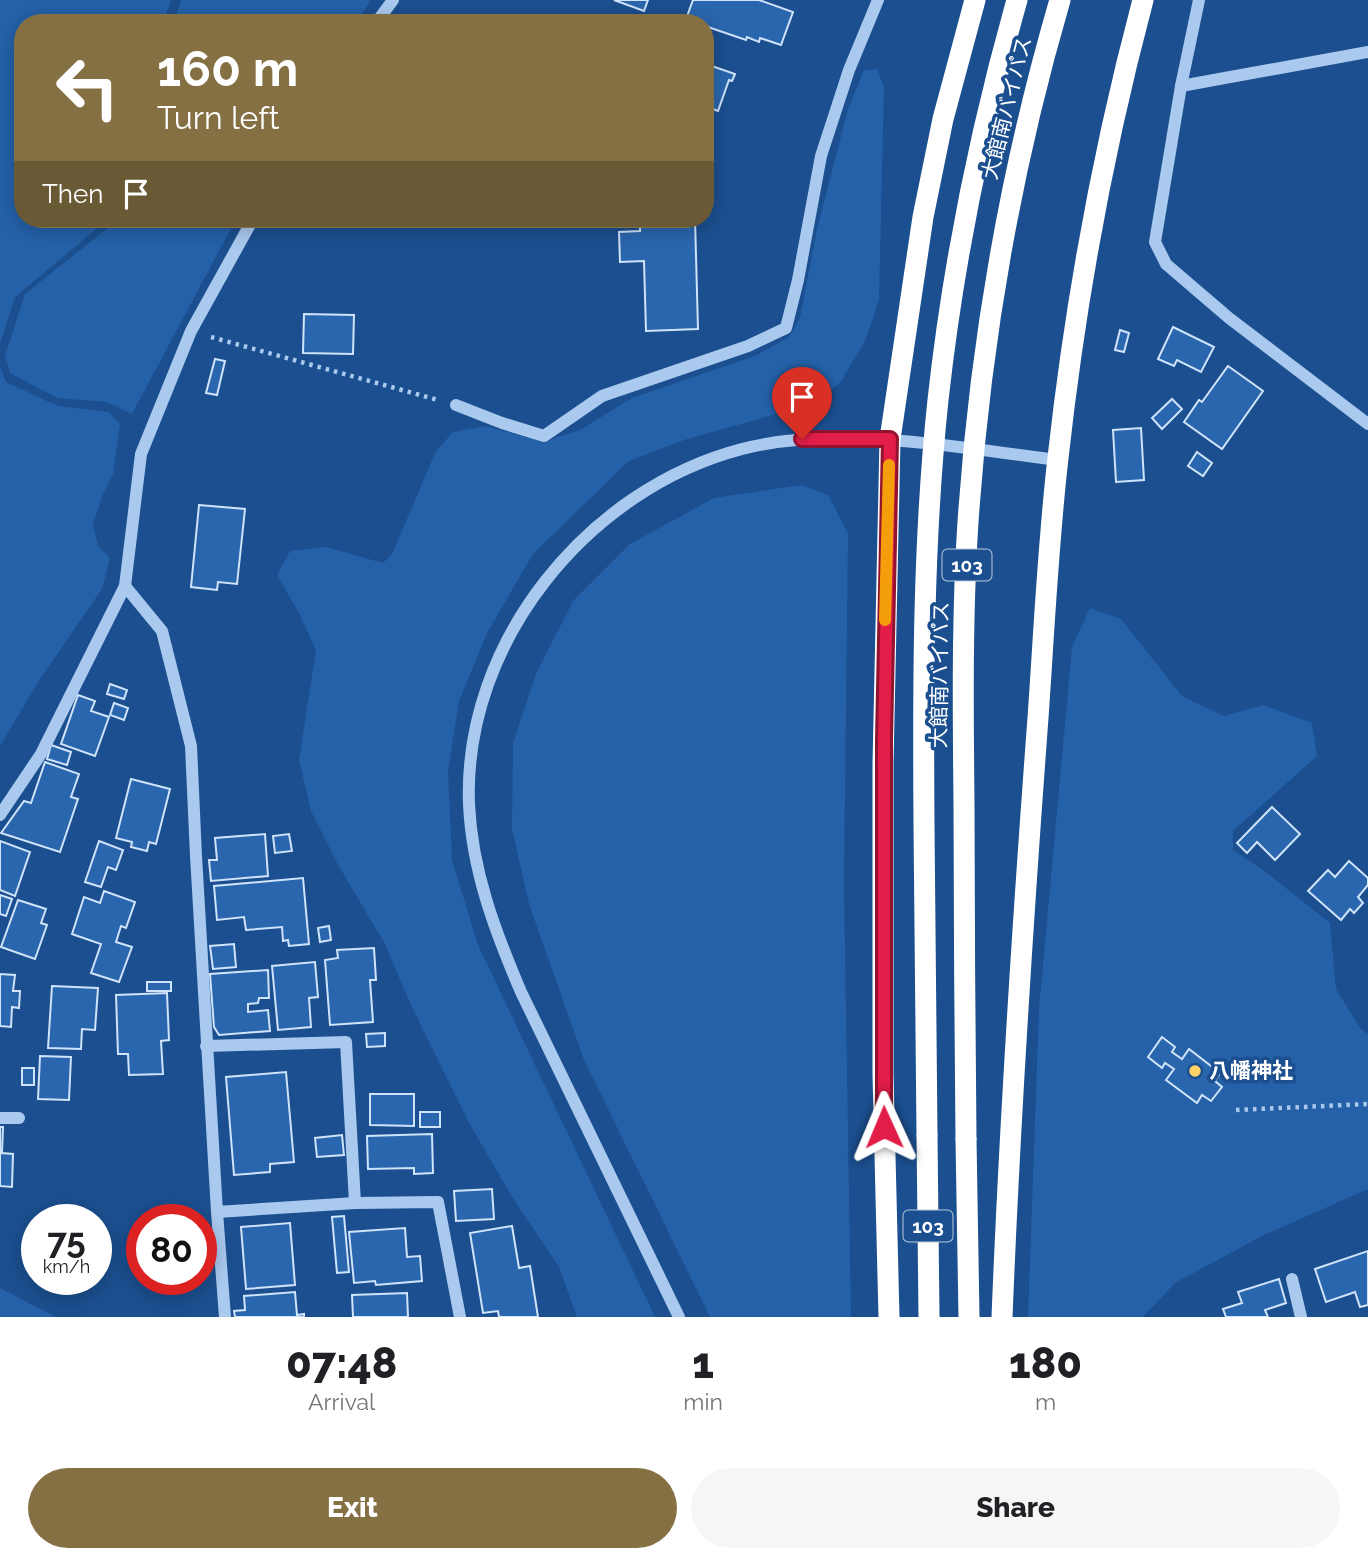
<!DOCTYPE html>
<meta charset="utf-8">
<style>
:root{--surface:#fff;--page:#f6f6f6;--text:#202124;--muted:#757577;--accent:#847042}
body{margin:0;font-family:Raleway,"Noto Sans JP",sans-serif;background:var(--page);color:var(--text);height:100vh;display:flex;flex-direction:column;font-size:26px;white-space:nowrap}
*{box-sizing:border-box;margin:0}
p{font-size:23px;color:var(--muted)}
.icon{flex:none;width:38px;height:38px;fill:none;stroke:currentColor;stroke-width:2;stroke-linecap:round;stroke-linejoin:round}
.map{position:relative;height:1317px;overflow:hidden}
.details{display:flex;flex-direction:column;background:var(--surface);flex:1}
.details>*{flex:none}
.top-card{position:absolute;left:14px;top:14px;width:700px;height:214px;border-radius:28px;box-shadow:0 4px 18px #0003;background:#847042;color:#fff;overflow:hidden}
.speed{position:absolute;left:21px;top:1204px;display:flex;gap:14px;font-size:35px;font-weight:700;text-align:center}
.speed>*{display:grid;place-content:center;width:91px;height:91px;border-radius:50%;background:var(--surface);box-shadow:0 4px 18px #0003;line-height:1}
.speed small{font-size:18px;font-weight:400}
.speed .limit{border:10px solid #d22;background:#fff;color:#111}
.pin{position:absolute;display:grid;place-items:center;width:60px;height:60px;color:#fff;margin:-72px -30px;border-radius:50% 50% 50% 0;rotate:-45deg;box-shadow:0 0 7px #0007}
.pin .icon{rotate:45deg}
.me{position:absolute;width:77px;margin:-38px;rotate:359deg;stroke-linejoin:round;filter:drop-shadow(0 0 5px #0008)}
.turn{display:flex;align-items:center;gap:24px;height:147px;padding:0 28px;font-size:32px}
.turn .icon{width:91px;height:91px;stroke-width:2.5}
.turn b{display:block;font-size:49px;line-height:60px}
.then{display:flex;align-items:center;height:66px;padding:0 28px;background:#0003;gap:14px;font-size:26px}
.eta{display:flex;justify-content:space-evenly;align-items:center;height:119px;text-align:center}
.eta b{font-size:42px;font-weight:800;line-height:49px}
.cta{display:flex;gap:14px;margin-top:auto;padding:14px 28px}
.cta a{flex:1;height:80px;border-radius:42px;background:var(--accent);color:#fff;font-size:28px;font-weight:800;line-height:80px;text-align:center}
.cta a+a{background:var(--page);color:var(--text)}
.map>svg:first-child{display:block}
.green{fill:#2461a8}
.building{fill:#2a66ad;stroke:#cfe3fa;stroke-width:2}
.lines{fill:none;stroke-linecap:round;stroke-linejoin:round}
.path{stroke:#a9c9ee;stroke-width:4.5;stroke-dasharray:3.5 5;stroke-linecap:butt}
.minor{stroke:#a9c9ee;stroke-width:12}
.highway{stroke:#fff;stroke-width:21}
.highway-bridge{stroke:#fff;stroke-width:21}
.route-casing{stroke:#92132f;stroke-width:18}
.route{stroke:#e11d48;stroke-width:12}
.slow{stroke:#f59e0b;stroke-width:12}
.poi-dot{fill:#ffd166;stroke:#1b4f8f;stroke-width:2.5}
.labels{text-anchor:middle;stroke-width:7;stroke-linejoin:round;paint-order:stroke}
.shield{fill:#1b4f8f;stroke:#bbcadd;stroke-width:2}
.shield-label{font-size:19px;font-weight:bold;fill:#fff}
.street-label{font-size:21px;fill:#fff;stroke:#1b4f8f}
.poi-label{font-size:21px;font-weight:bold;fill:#fff;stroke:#1b4f8f;text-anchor:start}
</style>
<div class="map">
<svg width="1368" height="1317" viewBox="0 0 1368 1317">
<rect width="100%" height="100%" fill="#1b4f8f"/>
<g class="green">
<path d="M 0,0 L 171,0 L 163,23 L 23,23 L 23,219 L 108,219 L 15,297 L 0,344 Z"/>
<path d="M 181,0 L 371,0 L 356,23 L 174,23 Z"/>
<path d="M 877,69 L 884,87 L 879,300 L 866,339 L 840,383 L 812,404 L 684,440 L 629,461 L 533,554 L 487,633 L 459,701 L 448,771 L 452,860 L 478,945 L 655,1317 L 577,1317 L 559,1267 L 512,1197 L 468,1121 L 409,1001 L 385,944 L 337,863 L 311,811 L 299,760 L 316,650 L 299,613 L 277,575 L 290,551 L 326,547 L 383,563 L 392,554 L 436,451 L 453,432 L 485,426 L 544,442 L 580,430 L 632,398 L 755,356 L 789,337 L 800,318 L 817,229 L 848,109 L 864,70 Z"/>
<path d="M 119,219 L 236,219 L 132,414 L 107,402 L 57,398 L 10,373 L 5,356 L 25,294 Z"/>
<path d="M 0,366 L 6,382 L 58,406 L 109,412 L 120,424 L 113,474 L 102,496 L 93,525 L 98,546 L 110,558 L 102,589 L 38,682 L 0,746 Z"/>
<path d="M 801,485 L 828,495 L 848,534 L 844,885 L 851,1317 L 710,1317 L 584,1060 L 529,904 L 512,829 L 513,743 L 536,674 L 573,601 L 630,544 L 714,498 Z"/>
<path d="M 1090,608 L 1121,619 L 1182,696 L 1224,716 L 1264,705 L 1312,723 L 1317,756 L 1233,831 L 1233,850 L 1263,870 L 1330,923 L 1336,989 L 1361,1029 L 1368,1034 L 1368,1189 L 1262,1236 L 1175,1283 L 1143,1317 L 1028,1317 L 1039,1008 L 1072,647 Z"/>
<path d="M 0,1288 L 52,1315 L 55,1317 L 0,1317 Z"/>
</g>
<g class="building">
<path d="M 614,0 L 648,0 L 644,11 Z"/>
<path d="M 693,0 L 759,0 L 793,12 L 781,45 L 760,38 L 759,42 L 747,37 L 746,40 L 705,26 L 705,23 L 686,19 Z"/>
<path d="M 709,65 L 735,74 L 732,81 L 729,80 L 718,111 L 705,106 L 705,75 Z"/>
<path d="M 695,219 L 698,329 L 646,331 L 644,261 L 620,262 L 619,232 L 640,231 L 640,220 Z"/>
<path d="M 304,314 L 354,315 L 353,354 L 303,353 Z"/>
<path d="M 1173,327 L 1214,347 L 1201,372 L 1177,360 L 1174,366 L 1158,359 Z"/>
<path d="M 1120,330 L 1129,333 L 1124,352 L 1115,350 Z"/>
<path d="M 215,359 L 225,361 L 217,395 L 206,393 Z"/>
<path d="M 1228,366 L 1263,391 L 1222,449 L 1184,422 L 1199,400 L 1202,402 Z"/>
<path d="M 1172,399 L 1182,409 L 1162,429 L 1152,418 Z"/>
<path d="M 1141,428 L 1144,480 L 1116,482 L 1113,430 Z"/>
<path d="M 1197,452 L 1212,463 L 1203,476 L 1188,466 Z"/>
<path d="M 199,505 L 245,509 L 237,584 L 218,582 L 217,590 L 191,587 Z"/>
<path d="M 110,684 L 127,690 L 124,699 L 107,694 Z"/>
<path d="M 78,695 L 95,701 L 91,711 L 109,717 L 95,756 L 61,744 Z"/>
<path d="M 114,703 L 128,708 L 124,720 L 110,715 Z"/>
<path d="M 51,745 L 71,752 L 67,765 L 47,759 Z"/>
<path d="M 45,762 L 79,774 L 71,797 L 78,799 L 60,852 L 1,833 L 24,801 L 31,803 Z"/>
<path d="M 131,779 L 170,789 L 156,844 L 149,842 L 147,851 L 131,847 L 132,842 L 116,838 Z"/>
<path d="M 1272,807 L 1300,834 L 1275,860 L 1257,842 L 1247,853 L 1237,843 Z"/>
<path d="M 265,834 L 268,876 L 211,881 L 209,860 L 217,860 L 215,838 Z"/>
<path d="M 289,834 L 292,851 L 275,853 L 273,836 Z"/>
<path d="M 0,841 L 30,852 L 15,896 L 0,890 Z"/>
<path d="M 99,841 L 123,850 L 116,870 L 108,867 L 101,887 L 85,882 Z"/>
<path d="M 1349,861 L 1368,878 L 1368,885 L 1358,897 L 1363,903 L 1354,913 L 1350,909 L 1341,920 L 1308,891 L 1328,870 L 1335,877 Z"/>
<path d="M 303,878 L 309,944 L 289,946 L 288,940 L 283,941 L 282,927 L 246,930 L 244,917 L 217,920 L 214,886 Z"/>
<path d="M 104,891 L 135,902 L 126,928 L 121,926 L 116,942 L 132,947 L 119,982 L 91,973 L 101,944 L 72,934 L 84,897 L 100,903 Z"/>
<path d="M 0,895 L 12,899 L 6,916 L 0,914 Z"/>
<path d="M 18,900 L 46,909 L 41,923 L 47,925 L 35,959 L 1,947 Z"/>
<path d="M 329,926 L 331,940 L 320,942 L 318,928 Z"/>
<path d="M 234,944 L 236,967 L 213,969 L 210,946 Z"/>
<path d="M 374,948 L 376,980 L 370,980 L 373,1022 L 330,1025 L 325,960 L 338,958 L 337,950 Z"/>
<path d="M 315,962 L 318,997 L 309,998 L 311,1027 L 278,1030 L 272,966 Z"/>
<path d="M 268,970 L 269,998 L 259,998 L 258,1003 L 248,1004 L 248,1012 L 268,1010 L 270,1031 L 219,1035 L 214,1027 L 210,974 Z"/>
<path d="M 0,974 L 15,975 L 13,991 L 20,991 L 19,1008 L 12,1007 L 11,1027 L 0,1026 Z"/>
<rect x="147" y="982" width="24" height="9"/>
<path d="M 52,986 L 98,988 L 95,1030 L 82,1029 L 81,1049 L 48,1048 Z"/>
<path d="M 167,993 L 169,1040 L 161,1041 L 163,1074 L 129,1075 L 128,1054 L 118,1054 L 116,995 Z"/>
<path d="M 385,1033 L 385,1046 L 367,1047 L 366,1034 Z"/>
<path d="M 1162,1037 L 1175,1047 L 1172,1052 L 1182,1059 L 1189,1049 L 1220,1073 L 1215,1081 L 1222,1087 L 1211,1101 L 1202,1095 L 1197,1103 L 1166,1080 L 1174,1069 L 1165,1063 L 1162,1068 L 1148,1057 Z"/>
<path d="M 40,1056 L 71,1057 L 69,1100 L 38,1099 Z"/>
<rect x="22" y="1068" width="12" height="17"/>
<path d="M 286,1072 L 294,1162 L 270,1164 L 270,1172 L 234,1175 L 226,1077 Z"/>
<path d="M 370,1094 L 414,1094 L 414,1126 L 370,1125 Z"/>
<rect x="420" y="1112" width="20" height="15"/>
<path d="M 0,1127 L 3,1127 L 2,1153 L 13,1154 L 12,1187 L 0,1186 Z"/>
<path d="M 432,1134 L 433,1173 L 414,1174 L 414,1168 L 368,1169 L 367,1136 Z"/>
<path d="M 342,1135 L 344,1155 L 317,1157 L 315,1138 Z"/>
<path d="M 492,1189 L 494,1219 L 456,1221 L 454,1191 Z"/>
<path d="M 344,1216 L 349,1272 L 337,1273 L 332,1217 Z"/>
<path d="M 290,1223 L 295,1285 L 246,1289 L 241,1227 Z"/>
<path d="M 512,1226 L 519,1268 L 530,1266 L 538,1317 L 499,1317 L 498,1311 L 483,1313 L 470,1233 Z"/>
<path d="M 405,1228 L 407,1257 L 420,1256 L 422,1281 L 376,1285 L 375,1281 L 354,1283 L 349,1232 Z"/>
<path d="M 1368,1251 L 1368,1305 L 1360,1307 L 1355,1292 L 1326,1302 L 1315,1269 Z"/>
<path d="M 1279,1279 L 1286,1303 L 1265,1310 L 1268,1317 L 1226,1317 L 1223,1309 L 1242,1303 L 1238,1292 Z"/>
<path d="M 295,1292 L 297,1315 L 304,1314 L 304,1317 L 235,1317 L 234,1311 L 245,1310 L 244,1296 Z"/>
<path d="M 407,1293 L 408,1317 L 353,1317 L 352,1295 Z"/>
</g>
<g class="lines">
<g class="path">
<path d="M 211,337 L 438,400"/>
<path d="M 1236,1110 L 1368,1104"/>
</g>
<g class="minor">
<path d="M 1199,0 L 1181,86 L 1155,242 L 1166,264 L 1229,318 L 1368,424"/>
<path d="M 376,23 L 393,0"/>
<path d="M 1181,86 L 1368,52"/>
<path d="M 456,405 L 502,423 L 544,436 L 602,396 L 748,346 L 786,328 L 798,280 L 821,156 L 849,70 L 878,0"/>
<path d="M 125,586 L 162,631 L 191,746 L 196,856 L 217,1212 L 355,1203 L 438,1202 L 460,1317"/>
<path d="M 0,815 L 41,754 L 125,586 L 141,454 L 191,331 L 253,219"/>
<path d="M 206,1046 L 346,1042 L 355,1203"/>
<path d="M 0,1118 L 19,1118"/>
<path d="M 217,1212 L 225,1317"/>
<path d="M 1292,1279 L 1301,1317"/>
<path d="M 679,1317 L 521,992 C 495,931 472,871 469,804 C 463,642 588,489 742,449 C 840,424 958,448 1058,460"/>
</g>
<g class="highway">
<path d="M 927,1135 L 929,1317"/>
<path d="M 966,1139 L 969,1317"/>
<path d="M 889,1317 L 883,1075 L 883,764 L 890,439 L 923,217 L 943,119 L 975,0"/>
<path d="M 1002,1317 C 1010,1117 1023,918 1038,718 C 1044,632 1048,544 1058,458 C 1075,304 1103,150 1143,0"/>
</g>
<g class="highway-bridge">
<path d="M 927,1135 C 926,1031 925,928 924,825 C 923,683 923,541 938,400 C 953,264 980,131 1017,0"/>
<path d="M 966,1139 C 965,1027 964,916 964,804 C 963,710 962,615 968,522 C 980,344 1010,171 1060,0"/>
</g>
</g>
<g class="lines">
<g class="route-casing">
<path id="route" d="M 802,439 L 890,439 L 884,740 L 884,1127"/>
</g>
<use href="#route" class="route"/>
<path class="slow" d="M 885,620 L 889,465"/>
</g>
<circle class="poi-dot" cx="1195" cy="1071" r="7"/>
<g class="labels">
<g class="shield">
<rect x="942.5" y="549.5" width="49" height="31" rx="5"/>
<rect x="903.5" y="1210.5" width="49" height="31" rx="5"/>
</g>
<g class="shield-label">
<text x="967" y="572">103</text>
<text x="928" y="1233">103</text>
</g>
<g class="street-label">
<text transform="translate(1007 108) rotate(-76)" y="7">大館南バイパス</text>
<text transform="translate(940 675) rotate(-89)" y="7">大館南バイパス</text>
</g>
<g class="poi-label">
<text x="1209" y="1078">八幡神社</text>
</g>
</g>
</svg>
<div class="speed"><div>75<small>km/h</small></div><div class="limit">80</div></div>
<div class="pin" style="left:802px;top:439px;background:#d93025"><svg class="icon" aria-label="arrive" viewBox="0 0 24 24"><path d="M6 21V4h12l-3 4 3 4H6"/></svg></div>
<svg class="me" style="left:884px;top:1127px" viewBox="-20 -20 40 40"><path d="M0-17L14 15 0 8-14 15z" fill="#e11d48" stroke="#fff" stroke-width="4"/></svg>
<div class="top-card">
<div class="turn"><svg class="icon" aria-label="left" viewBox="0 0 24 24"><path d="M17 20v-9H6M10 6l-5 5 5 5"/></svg><div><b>160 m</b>Turn left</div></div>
<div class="then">Then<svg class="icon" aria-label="arrive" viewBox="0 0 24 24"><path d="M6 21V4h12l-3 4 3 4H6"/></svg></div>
</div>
</div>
<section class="details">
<div class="eta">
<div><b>07:48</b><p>Arrival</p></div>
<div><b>1</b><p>min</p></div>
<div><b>180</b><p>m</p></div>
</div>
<div class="cta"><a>Exit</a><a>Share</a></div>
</section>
